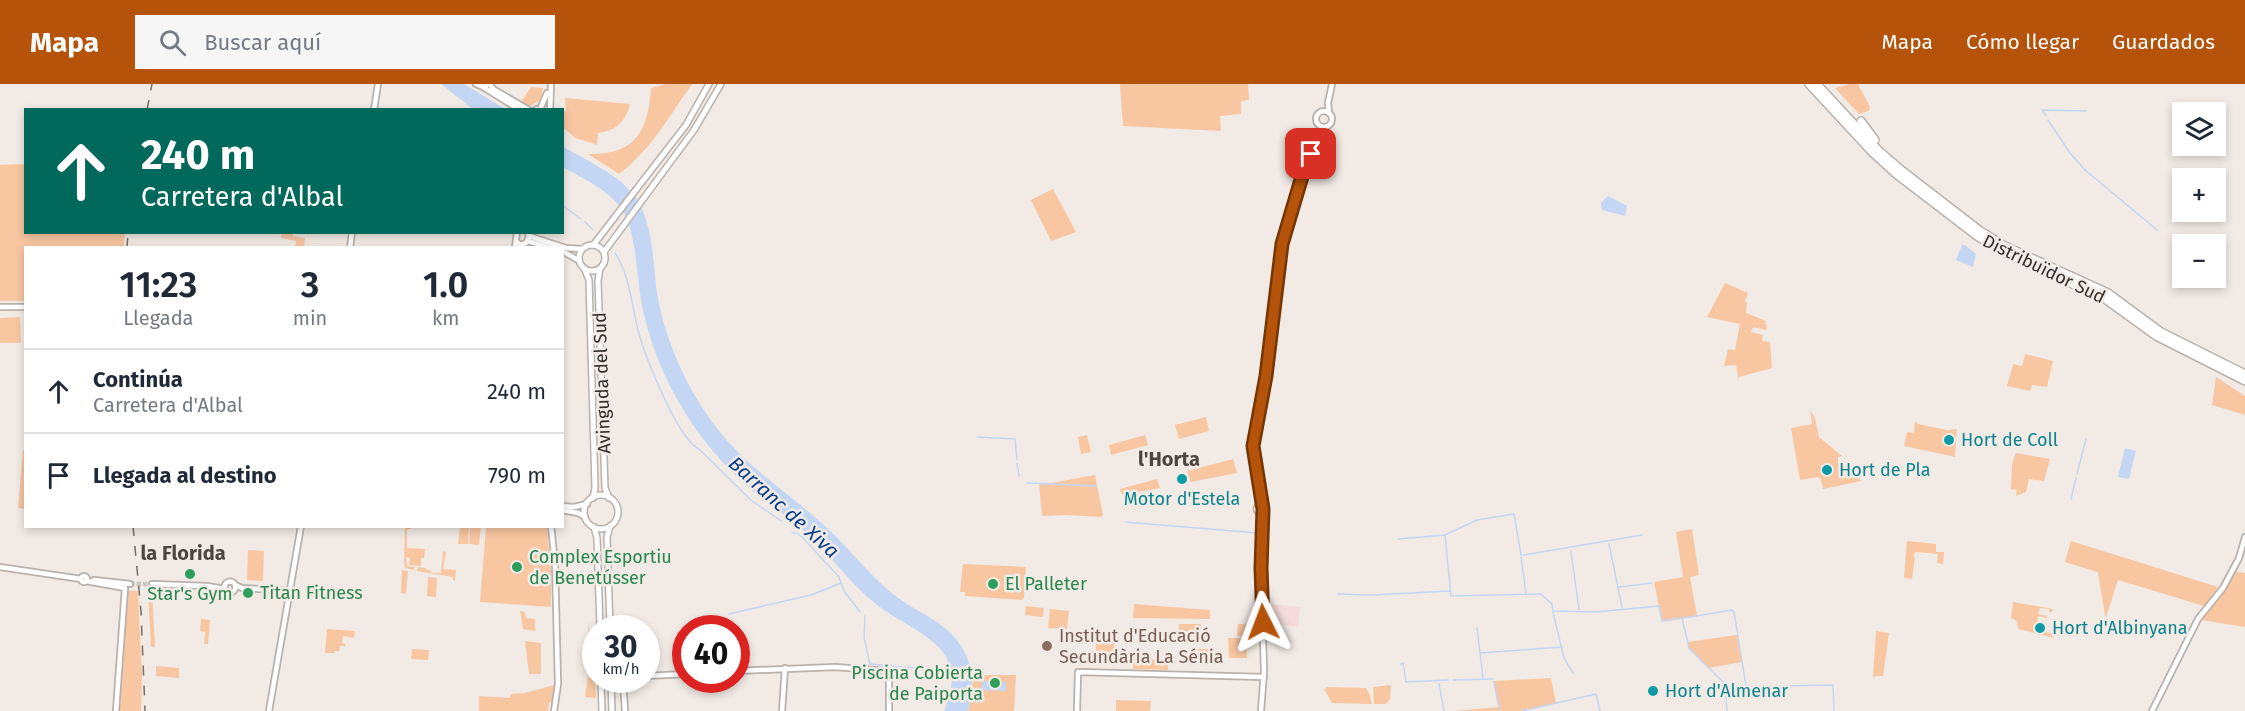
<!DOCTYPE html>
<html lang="es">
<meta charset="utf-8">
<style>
:root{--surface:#fff;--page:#f6f6f7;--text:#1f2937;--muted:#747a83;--line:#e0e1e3;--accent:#b45309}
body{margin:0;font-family:"Fira Sans",sans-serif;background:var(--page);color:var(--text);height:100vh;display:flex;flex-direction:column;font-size:22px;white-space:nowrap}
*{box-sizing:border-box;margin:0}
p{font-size:20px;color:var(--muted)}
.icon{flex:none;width:33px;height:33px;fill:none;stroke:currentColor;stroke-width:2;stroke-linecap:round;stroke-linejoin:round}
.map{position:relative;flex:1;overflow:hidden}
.side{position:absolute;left:24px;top:162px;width:540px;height:282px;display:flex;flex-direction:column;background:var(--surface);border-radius:0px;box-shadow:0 3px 9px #0003}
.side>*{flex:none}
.guide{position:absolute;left:24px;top:24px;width:540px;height:126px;border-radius:0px;box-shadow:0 3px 9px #0003;background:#00695c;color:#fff;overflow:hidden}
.controls{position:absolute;left:2172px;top:18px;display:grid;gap:12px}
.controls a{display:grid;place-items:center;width:54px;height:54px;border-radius:0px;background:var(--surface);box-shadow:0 3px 9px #0003;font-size:30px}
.speed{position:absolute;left:582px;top:531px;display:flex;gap:12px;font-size:30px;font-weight:700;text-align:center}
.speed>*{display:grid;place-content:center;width:78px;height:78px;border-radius:50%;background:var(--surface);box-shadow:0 3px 9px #0003;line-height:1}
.speed small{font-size:15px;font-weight:400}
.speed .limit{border:9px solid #d22;background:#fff;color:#111}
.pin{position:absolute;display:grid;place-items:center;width:51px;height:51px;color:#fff;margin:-26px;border-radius:12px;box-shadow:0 3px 9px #0006}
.me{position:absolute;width:66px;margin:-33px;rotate:357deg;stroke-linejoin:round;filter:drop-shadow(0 0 4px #0008)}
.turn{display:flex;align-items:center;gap:21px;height:126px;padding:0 18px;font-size:27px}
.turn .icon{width:78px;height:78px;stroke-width:2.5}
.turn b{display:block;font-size:42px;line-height:51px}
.eta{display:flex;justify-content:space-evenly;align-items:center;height:102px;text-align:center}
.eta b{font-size:36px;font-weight:600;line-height:42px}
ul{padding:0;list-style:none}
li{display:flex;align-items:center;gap:18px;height:84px;padding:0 18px;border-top:2px solid var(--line)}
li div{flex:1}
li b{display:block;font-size:22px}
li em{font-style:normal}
header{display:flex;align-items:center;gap:36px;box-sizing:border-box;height:84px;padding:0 30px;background:var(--accent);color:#fff}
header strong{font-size:28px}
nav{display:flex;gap:33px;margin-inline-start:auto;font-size:21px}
.search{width:420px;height:54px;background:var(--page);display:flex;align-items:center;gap:15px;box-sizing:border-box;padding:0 21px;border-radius:0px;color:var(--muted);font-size:22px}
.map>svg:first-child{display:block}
.commercial{fill:#f6dbdb}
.green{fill:#f8c6a1}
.water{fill:#c3d6f3}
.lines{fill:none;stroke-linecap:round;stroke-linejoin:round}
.stream{stroke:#c3d6f3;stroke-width:1.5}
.tertiary-tunnel{stroke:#cbc5c0;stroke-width:4.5;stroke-dasharray:4.5 2;stroke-linecap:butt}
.tertiary-casing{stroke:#b9b1ac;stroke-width:8}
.secondary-casing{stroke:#b9b1ac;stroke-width:8}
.trunk-casing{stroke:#b9b1ac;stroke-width:10}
.tertiary{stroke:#fff;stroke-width:4.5}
.secondary{stroke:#fff;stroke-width:5}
.trunk{stroke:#fff;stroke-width:7}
.rail{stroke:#726e6a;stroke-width:1.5;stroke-dasharray:10 10;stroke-linecap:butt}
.route-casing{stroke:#753606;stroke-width:15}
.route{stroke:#b45309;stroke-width:10}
.culture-dot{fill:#0f9aa8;stroke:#f2ebe5;stroke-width:2}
.leisure-dot{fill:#2e9e5b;stroke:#f2ebe5;stroke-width:2}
.education-dot{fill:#8d6e63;stroke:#f2ebe5;stroke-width:2}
.labels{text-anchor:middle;stroke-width:5;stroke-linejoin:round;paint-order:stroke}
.street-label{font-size:18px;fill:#312e2c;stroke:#f2ebe5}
.culture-label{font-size:18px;fill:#0d838f;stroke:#f2ebe5;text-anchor:start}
.leisure-label{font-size:18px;fill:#27864d;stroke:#f2ebe5;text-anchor:start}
.education-label{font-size:18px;fill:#785e54;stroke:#f2ebe5;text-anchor:start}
.neighbourhood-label{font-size:20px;font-weight:bold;fill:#4c4641;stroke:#f2ebe5}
.water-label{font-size:20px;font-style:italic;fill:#063d8c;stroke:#f2ebe5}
</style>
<header>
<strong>Mapa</strong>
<div class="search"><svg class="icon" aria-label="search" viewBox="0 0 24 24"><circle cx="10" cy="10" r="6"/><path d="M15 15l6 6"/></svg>Buscar aquí</div>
<nav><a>Mapa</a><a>Cómo llegar</a><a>Guardados</a></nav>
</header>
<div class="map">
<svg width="2245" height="627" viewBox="0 0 2245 627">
<rect width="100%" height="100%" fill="#f2ebe5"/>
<path class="commercial" d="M 1267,520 L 1300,523 L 1298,543 L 1268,539 Z"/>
<g class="green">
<path d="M 665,0 L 692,0 C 670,31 650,67 619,90 L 588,70 C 636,71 648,47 651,4 Z"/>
<path d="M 1120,0 L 1248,0 L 1249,16 L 1241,17 L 1241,30 L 1220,32 L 1221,47 L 1123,42 Z"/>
<path d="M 1849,0 L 1858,0 L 1870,23 L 1869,27 L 1859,30 L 1835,4 Z"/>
<path d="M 531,3 L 543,4 L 541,16 L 530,22 L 521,18 Z"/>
<path d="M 565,14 L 630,20 C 626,38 615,47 598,49 L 597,61 L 595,60 L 575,54 L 563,43 L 563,28 L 566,26 Z"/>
<path d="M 25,80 L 26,148 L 125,149 L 124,163 L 26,164 L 25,217 L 0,217 L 0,81 Z"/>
<path d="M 1053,105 L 1076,148 L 1051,157 L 1031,116 Z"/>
<path d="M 282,149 L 293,149 L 293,152 L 305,154 L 304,163 L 295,163 L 296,157 L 281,154 Z"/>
<path d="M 1725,199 L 1748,209 L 1745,217 L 1747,219 L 1746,229 L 1766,237 L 1765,240 L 1767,241 L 1766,246 L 1753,243 L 1751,248 L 1763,251 L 1762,257 L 1770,258 L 1772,284 L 1739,293 L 1739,298 L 1736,281 L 1724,282 L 1728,265 L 1735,266 L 1740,240 L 1707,233 Z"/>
<path d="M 20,233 L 21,259 L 0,259 L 0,234 Z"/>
<path d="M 2025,270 L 2053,277 L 2047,303 L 2032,301 L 2030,307 L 2007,302 L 2013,280 L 2022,282 Z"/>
<path d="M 2216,293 L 2245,312 L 2245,331 L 2212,321 Z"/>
<path d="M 1810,326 L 1815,334 L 1819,353 L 1842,372 L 1838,373 L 1838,387 L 1847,386 L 1847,383 L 1852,382 L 1854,389 L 1857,389 L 1861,397 L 1823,405 L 1821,396 L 1818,393 L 1800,396 L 1791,344 L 1812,340 Z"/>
<path d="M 1206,333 L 1209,347 L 1179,355 L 1175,341 Z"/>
<path d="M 1915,337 L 1918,340 L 1947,346 L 1957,345 L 1955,373 L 1904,362 L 1907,348 L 1914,349 Z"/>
<path d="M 1087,351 L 1091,368 L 1081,370 L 1078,353 Z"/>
<path d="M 1145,351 L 1148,361 L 1111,371 L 1109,361 Z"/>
<path d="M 23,366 L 26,366 L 25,425 L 18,424 Z"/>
<path d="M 2016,369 L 2050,375 L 2044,397 L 2029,395 L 2026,408 L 2016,412 L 2017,406 L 2011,405 L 2012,380 Z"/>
<path d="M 1233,375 L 1237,389 L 1191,398 L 1187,387 Z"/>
<path d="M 1095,391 L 1103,431 L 1101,433 L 1067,431 L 1042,432 L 1039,399 L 1051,399 Z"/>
<path d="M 1157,395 L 1160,404 L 1122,411 L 1120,405 Z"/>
<path d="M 405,443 L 411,443 L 411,445 L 407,445 L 407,464 L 425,465 L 424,474 L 421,474 L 421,482 L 409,481 L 410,474 L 406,473 L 407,482 L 415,483 L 414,486 L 406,484 L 404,480 Z"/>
<path d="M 460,443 L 469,443 L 468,460 L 458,460 Z"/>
<path d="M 470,443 L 481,443 L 479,461 L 469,460 Z"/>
<path d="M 486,443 L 547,443 L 551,487 L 551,523 L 480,518 Z"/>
<path d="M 1692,445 L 1699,491 L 1690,493 L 1697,532 L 1662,538 L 1654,498 L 1683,493 L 1676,448 Z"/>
<path d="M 1907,457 L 1936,460 L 1936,468 L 1944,468 L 1943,480 L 1937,479 L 1938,470 L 1916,468 L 1913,472 L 1915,474 L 1912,495 L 1904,494 Z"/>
<path d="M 2071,457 L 2218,503 L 2204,522 L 2118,496 L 2106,533 L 2105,532 L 2098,488 L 2065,478 Z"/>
<path d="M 248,466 L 264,467 L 263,497 L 247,496 Z"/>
<path d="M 443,467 L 446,468 L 443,485 L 456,486 L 455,497 L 453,496 L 453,493 L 417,487 L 418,483 L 426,484 L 426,486 L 431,486 L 431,489 L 441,489 Z"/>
<path d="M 963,480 L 1026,483 L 1024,514 L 1022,516 L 965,512 L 965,508 L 960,508 Z"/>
<path d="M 402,486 L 408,487 L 406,510 L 401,509 Z"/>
<path d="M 2234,487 L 2245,489 L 2245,543 L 2201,536 L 2226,503 Z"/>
<path d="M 428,493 L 437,494 L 436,513 L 427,512 Z"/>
<path d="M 128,507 L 138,507 L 142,592 L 141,627 L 119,627 Z"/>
<path d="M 148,507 L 152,508 L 155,563 L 151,563 Z"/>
<path d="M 2013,518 L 2053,525 L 2052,528 L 2049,528 L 2049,525 L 2040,524 L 2038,530 L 2047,532 L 2047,534 L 2038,532 L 2037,540 L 2034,541 L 2037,542 L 2036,546 L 2054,550 L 2054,554 L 2018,545 L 2017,537 L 2011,534 Z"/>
<path d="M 1134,520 L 1210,526 L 1210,535 L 1133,534 Z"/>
<path d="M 1026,522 L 1044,524 L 1043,533 L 1025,531 Z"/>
<path d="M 1050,525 L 1069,527 L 1067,545 L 1048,544 Z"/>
<path d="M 520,527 L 525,528 L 526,534 L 535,535 L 535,547 L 523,545 Z"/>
<path d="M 201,535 L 210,536 L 208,560 L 204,560 L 205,548 L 200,547 Z"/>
<path d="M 589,536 L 590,572 L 595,591 L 596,614 L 585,613 L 589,584 L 587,570 Z"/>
<path d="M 1179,540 L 1201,540 L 1200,549 L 1179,549 Z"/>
<path d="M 1238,540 L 1259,541 L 1259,553 L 1237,552 Z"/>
<path d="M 327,545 L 355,547 L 354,554 L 343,552 L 342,559 L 345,560 L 345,562 L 340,562 L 339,567 L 335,567 L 334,569 L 325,569 Z"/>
<path d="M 1876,547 L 1889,549 L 1883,592 L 1876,592 L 1873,594 Z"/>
<path d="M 1176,550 L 1189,551 L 1189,560 L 1172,559 Z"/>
<rect x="1096" y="551" width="18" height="20"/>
<path d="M 1737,551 L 1742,578 L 1708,584 L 1689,565 L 1687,558 Z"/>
<path d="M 1228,554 L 1246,554 L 1247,574 L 1229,574 Z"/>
<path d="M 525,557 L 541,559 L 541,590 L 529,590 Z"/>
<path d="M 412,565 L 429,566 L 428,576 L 411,575 Z"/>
<rect x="1193" y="565" width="18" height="10"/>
<path d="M 1133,575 L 1168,576 L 1168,586 L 1133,585 Z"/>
<path d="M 156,582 L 179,584 L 179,594 L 156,592 Z"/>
<path d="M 974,591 L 1016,591 L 1014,627 L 968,627 Z"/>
<path d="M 1551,594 L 1556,619 L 1524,627 L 1454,627 L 1498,623 L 1493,597 Z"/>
<path d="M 554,601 L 552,617 L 549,619 L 548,627 L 479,627 L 479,612 L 510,614 L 511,610 L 525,609 Z"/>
<path d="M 1391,601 L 1390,615 L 1386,620 L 1374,620 L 1373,603 Z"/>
<path d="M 1328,603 L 1366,604 L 1369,609 L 1372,620 L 1332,619 L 1324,605 Z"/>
<path d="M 1116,616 L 1151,617 L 1150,627 L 1116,627 Z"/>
</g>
<g class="water">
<path d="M 441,0 L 464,0 L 505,25 L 473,25 Z"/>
<path d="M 562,62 C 587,77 619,90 636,114 C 655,143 652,182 658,215 C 669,270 697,326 736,366 C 764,395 797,416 826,443 C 849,464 868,490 893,510 C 915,528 946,537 961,562 C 974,583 974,603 968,627 L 944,627 C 952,608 956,590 945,571 C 934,552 894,535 876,520 C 853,502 836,479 816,458 C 791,433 760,416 735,391 C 689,345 658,291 643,227 C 637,199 637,153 624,129 C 612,107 583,95 563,83 Z"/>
<path d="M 1608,112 L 1627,122 L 1625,132 L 1602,126 L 1601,119 Z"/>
<path d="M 1962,161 L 1965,161 L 1976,170 L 1973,183 L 1956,176 Z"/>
<path d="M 2125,364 L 2136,367 L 2129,395 L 2118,393 Z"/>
<path d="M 982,597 L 1006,598 L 1006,607 L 981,606 Z"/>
</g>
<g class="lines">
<g class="stream">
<path d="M 2046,32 L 2042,26 L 2086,27"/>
<path d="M 2048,36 L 2070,69 L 2085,86 L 2157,146"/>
<path d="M 562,121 L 581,135"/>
<path d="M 585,138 L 593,146"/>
<path d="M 615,169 C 631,193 632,227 640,253 C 647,277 679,357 700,366 L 751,416 L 781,437"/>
<path d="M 977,353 L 1015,355 L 1017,376"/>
<path d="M 1017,379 L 1019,392"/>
<path d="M 2077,390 L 2086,355"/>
<path d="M 1027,399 L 1096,402"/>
<path d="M 2071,415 L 2076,394"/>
<path d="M 1125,438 L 1258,449"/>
<path d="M 792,449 L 797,449 L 802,453 L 839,493 L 844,507 L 860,528"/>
<path d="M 1445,451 L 1477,436 L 1514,430 L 1521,471"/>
<path d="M 1398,455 L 1445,451 L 1451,512 L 1541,510 L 1552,520 L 1553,527 L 1595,528 L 1659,522 L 1662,537 L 1682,534 L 1689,564 L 1725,600 L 1727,627"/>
<path d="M 1609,460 L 1622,523"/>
<path d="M 1571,467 L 1579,526"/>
<path d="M 1524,471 L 1642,451"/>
<path d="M 1521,473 L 1526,509"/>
<path d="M 1619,503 L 1652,499"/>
<path d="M 1338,510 L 1371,511 L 1450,507"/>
<path d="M 1553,528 L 1564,574 L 1573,589"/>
<path d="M 729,530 L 811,511 L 841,499"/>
<path d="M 865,532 L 864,554 L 870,580 L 927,585"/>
<path d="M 1684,534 L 1732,526 L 1734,528 L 1746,602"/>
<path d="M 1477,544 L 1483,594"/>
<path d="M 1480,569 L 1562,563"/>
<path d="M 1401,580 L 1403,579 L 1406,598 L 1448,596"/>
<path d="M 1453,596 L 1493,595"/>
<path d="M 1494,598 L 1500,627"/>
<path d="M 1439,600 L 1444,627"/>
<path d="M 1725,603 L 1833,601 L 1834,627"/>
<path d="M 1522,627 L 1596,610 L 1600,627"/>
</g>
<path class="tertiary-tunnel" d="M 130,500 L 152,500"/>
<g class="tertiary-casing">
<g id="tertiary">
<path d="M 476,0 L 483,3 L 488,0"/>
<path d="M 490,0 L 493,5 L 529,26"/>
<path d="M 483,3 L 520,26"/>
<path d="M 541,23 L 547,9"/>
<path d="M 374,26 L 378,0"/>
<path d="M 535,26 L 537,25"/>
<path d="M 550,26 L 551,0"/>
<circle cx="1324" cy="35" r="8"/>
<path d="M 1329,29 L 1328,19 L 1332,0"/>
<path d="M 529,152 L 566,164 L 582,165"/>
<path d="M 516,157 L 520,161 L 526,159 L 529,153 L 528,148"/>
<path d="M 528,157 L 551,164"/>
<path d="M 350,164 L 352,148"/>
<path d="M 515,164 L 517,148"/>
<path d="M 562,167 L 578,176"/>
<path d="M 0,223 L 26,223"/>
<circle cx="1260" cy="425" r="3.5"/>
<path d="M 562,422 L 574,423 L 587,420"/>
<path d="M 1262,422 L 1253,362 L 1265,292 L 1282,160 L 1303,89 L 1319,53 L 1326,43"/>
<path d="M 562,426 L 578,429 L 585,433"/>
<path d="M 551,442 L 555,479 L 558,600 L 554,627"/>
<path d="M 0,483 L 81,495"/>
<circle cx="84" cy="495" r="3"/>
<path d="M 94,496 L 130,500"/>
<path d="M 86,497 L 125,504 L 116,627"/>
<circle cx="230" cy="503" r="5.5"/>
<path d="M 152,500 L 207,502 L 225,505"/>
<path d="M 235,501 L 242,504 L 290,507"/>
<path d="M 736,587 L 835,583 L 889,587 L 889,627"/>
<path d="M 646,592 L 686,590"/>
<path d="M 623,596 L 625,627"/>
<path d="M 269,627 L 301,442"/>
<path d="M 782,627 L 785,584"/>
<path d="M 1077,627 L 1078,588 L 1264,593"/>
<path d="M 1261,627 L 1264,587 L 1261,484 L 1262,428"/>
<path d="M 2152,627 L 2198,535 L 2223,504 L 2239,474 L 2245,453"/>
</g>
</g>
<g class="secondary-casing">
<g id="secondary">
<path d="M 594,160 L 686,41 L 709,0"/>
<circle cx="592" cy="174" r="13"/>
<path d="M 604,168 L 694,46 L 721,0"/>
<path d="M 600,184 L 598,197 L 605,404 L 609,414"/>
<path d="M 585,186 L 589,196 L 595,404 L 593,414"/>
<circle cx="601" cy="428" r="17"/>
<path d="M 594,443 L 597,454 L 600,544"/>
<path d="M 610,544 L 607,453 L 610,442"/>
<path d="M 601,596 L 602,627"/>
<path d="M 611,596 L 612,627"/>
</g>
</g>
<g class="trunk-casing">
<g id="trunk">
<path d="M 1809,0 L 1873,69 L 1896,90 L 1977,152 L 2003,168 L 2105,215 L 2156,252 L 2245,297"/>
<path d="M 1817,0 L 1878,66 L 1900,85 L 1979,146 L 2003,161 L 2108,209 L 2161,248 L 2245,290"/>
<path d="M 1861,37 L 1875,56"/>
</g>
</g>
<use href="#tertiary" class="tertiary"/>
<use href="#secondary" class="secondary"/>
<use href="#trunk" class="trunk"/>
<g class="rail">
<path d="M 147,26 L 152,0"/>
<path d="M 127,164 L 128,148"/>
<path d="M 133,442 L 141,527 L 145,627"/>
</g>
</g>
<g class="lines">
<g class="route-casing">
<path id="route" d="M 1263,538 L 1261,484 L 1263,425 L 1253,362 L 1266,292 L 1282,160 L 1303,89 L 1311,70"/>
</g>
<use href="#route" class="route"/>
</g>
<g class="culture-dot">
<circle cx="1949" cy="356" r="6"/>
<circle cx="1827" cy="386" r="6"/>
<circle cx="1182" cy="395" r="6"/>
<circle cx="2040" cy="544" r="6"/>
<circle cx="1653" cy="607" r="6"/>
</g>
<g class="leisure-dot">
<circle cx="517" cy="483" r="6"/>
<circle cx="190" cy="490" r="6"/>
<circle cx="993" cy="500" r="6"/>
<circle cx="248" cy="509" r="6"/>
<circle cx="995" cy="599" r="6"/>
</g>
<circle class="education-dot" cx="1047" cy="562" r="6"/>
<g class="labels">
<g class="street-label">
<text transform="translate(2044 185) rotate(26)" y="6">Distribuïdor Sud</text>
<text transform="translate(602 299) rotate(-92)" y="6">Avinguda del Sud</text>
</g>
<g class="culture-label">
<text x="1961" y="362">Hort de Coll</text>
<text x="1839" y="392">Hort de Pla</text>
<text x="1182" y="421" text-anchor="middle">Motor d'Estela</text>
<text x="2052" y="550">Hort d'Albinyana</text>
<text x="1665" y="613">Hort d'Almenar</text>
</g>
<g class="leisure-label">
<text x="529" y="479">Complex Esportiu<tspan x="529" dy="21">de Benetússer</tspan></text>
<text x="1005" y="506">El Palleter</text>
<text x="260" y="515">Titan Fitness</text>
<text x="190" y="516" text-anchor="middle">Star's Gym</text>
<text x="983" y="595" text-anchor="end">Piscina Cobierta<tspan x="983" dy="21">de Paiporta</tspan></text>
</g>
<g class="education-label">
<text x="1059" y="558">Institut d'Educació<tspan x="1059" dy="21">Secundària La Sénia</tspan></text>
</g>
<g class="neighbourhood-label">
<text x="1169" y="382">l'Horta</text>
<text x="183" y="476">la Florida</text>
</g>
<g class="water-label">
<text transform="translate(784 423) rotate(42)" y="7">Barranc de Xiva</text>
</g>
</g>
</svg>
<div class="controls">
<a><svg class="icon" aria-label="layers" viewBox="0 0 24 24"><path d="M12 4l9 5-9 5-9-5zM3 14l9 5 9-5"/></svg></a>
<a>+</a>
<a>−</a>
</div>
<div class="speed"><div>30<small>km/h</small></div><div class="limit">40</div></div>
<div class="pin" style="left:1311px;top:70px;background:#d93025"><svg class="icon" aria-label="arrive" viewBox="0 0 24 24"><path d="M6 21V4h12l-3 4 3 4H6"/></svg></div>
<svg class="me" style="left:1263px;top:538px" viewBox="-20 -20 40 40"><path d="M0-17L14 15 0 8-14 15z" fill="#b45309" stroke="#fff" stroke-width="4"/></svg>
<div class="guide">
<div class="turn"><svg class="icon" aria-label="ahead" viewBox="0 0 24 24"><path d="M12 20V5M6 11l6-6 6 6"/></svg><div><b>240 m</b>Carretera d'Albal</div></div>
</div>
<section class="side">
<div class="eta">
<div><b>11:23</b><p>Llegada</p></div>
<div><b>3</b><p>min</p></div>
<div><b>1.0</b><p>km</p></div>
</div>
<ul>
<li><svg class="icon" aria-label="ahead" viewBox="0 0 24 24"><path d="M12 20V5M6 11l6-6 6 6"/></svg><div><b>Continúa</b><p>Carretera d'Albal</p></div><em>240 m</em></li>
<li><svg class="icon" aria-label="arrive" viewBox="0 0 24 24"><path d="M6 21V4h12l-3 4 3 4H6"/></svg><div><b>Llegada al destino</b></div><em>790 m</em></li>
</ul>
</section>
</div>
